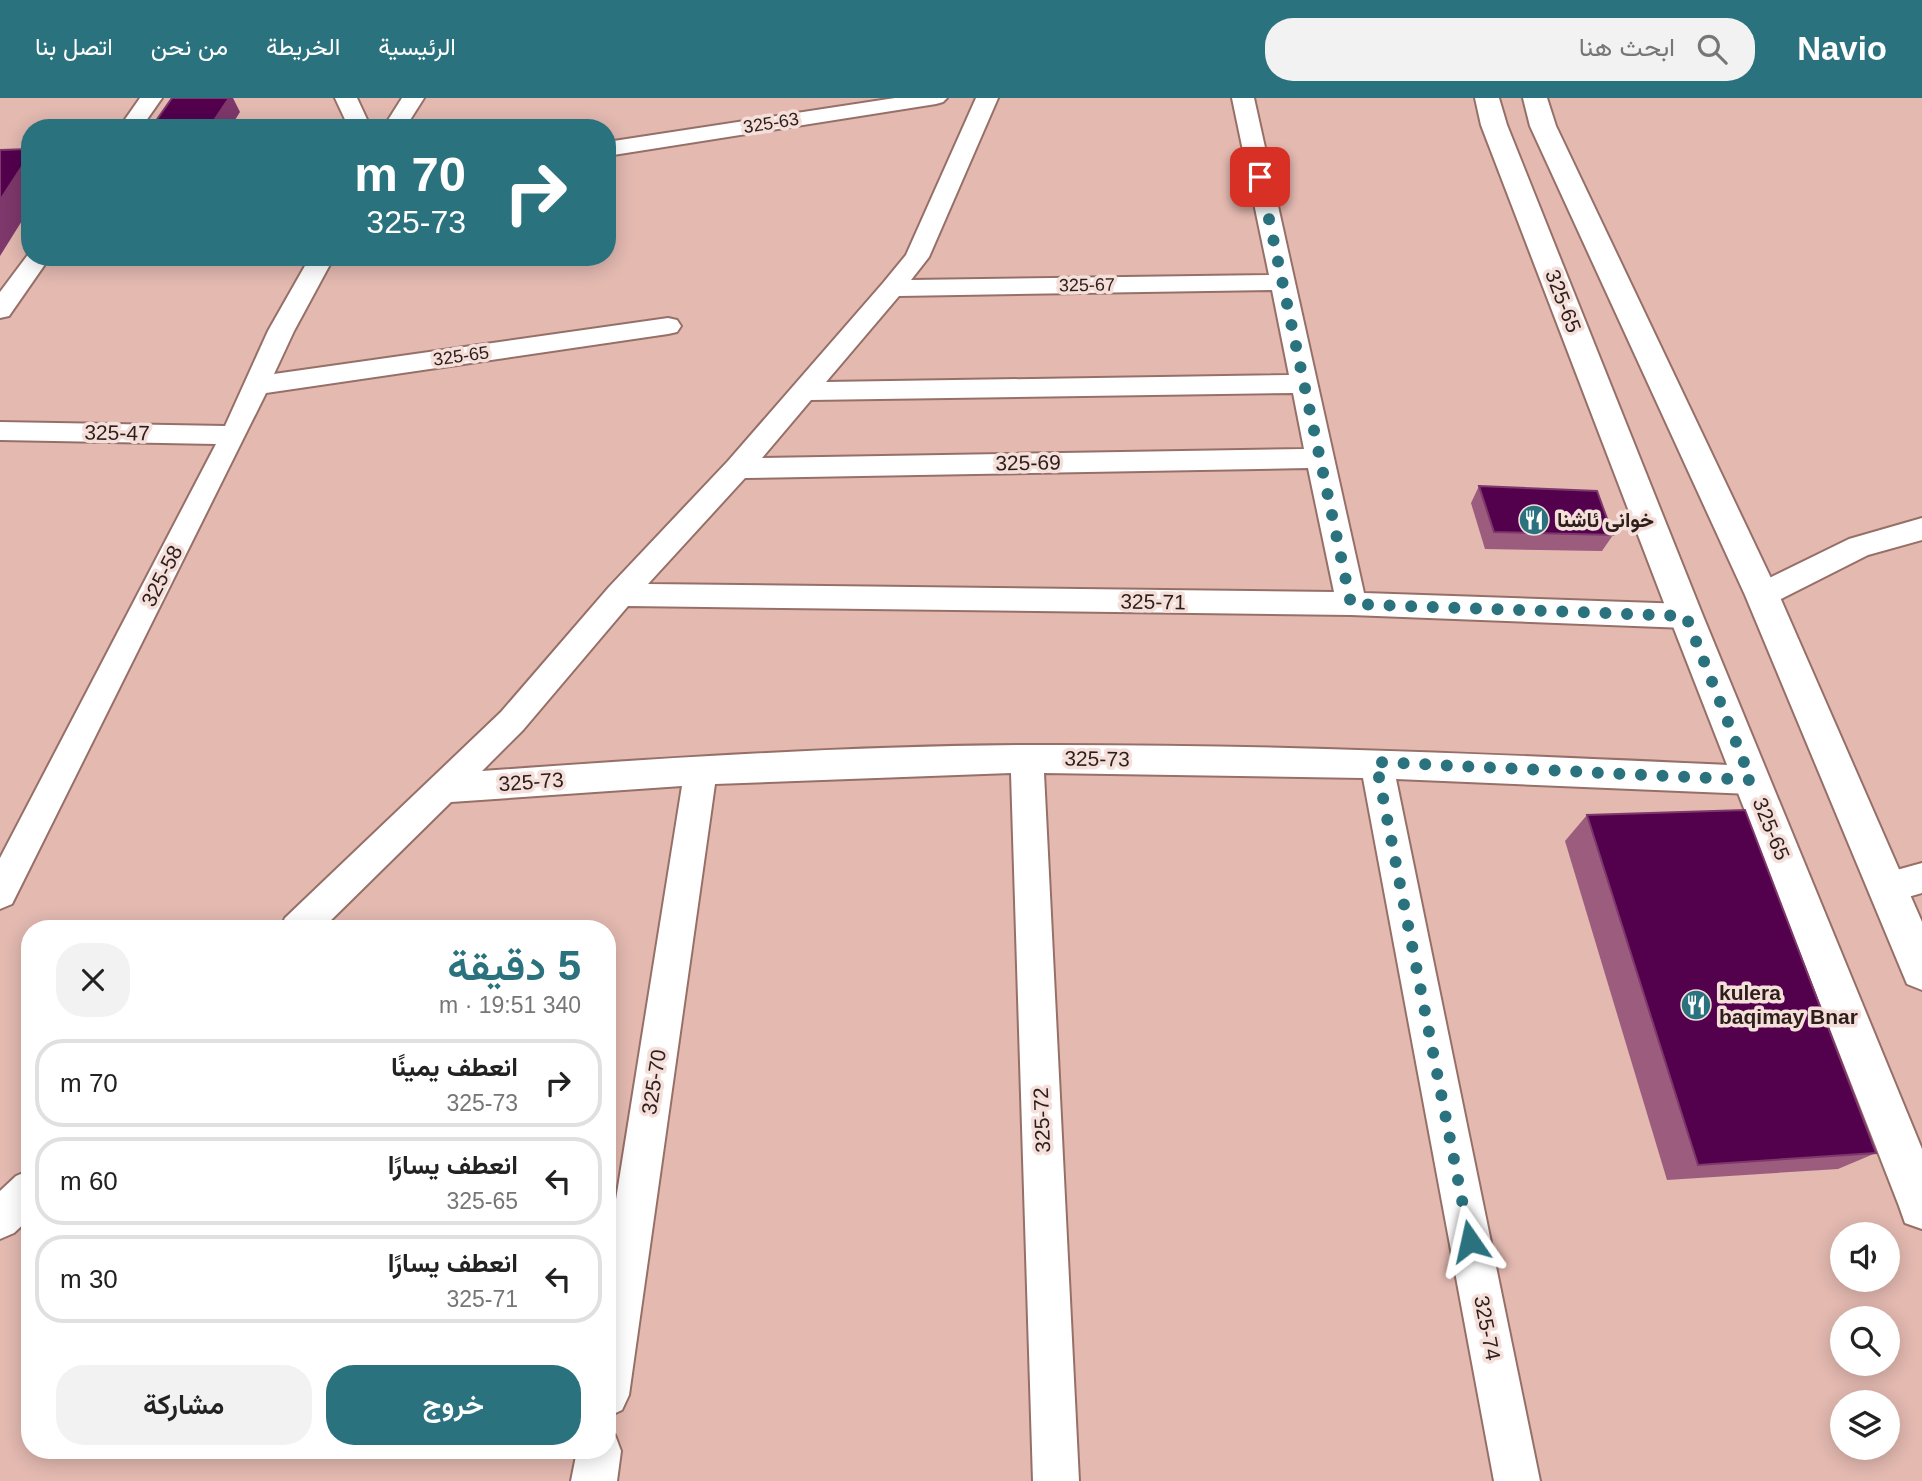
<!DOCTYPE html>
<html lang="ar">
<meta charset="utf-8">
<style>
:root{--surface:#fff;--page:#f2f2f2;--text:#222;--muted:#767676;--line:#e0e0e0;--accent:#2b727f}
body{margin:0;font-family:Arial,Vazirmatn,sans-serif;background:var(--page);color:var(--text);direction:rtl;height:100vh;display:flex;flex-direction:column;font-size:26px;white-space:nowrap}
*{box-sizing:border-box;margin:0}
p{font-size:23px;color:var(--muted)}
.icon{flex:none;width:38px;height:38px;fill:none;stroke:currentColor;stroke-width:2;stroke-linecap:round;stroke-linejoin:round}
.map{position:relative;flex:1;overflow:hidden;direction:ltr}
.side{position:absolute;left:21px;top:822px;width:595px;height:539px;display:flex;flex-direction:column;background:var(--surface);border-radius:28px;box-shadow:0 4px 18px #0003;direction:rtl}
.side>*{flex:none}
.top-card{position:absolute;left:21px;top:21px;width:595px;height:147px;border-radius:28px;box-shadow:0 4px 18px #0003;direction:rtl;background:#2b727f;color:#fff;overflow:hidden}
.fabs{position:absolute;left:1830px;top:1124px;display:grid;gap:14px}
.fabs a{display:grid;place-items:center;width:70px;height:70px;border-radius:50%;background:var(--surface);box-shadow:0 4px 18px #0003;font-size:35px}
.pin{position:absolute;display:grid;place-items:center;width:60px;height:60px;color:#fff;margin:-30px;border-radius:14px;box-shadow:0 4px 10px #0006}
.me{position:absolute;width:77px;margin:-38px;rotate:349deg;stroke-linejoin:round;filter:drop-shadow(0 0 5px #0008)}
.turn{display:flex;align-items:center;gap:24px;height:147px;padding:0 35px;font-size:32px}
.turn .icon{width:91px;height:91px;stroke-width:2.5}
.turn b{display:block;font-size:49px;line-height:60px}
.round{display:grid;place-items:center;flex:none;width:74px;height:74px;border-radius:28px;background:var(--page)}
.overview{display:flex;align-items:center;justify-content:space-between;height:119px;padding:0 35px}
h1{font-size:42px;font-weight:600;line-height:52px;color:var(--accent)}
.primary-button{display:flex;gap:14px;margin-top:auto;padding:14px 35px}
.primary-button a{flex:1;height:80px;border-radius:28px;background:var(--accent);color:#fff;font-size:28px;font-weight:600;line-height:80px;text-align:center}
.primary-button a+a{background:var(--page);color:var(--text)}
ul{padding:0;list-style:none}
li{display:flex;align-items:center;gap:21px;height:88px;margin:0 14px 10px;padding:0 21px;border:4px solid var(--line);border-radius:28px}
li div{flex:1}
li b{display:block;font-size:26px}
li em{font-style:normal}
header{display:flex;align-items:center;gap:42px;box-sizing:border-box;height:98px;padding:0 35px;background:var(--accent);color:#fff}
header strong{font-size:33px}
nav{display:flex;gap:38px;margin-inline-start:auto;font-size:24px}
.search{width:490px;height:63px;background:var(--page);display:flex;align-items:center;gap:18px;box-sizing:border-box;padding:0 24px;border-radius:28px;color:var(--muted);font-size:26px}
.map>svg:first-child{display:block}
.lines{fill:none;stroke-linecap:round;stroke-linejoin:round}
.minor-casing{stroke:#967068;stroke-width:4}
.tertiary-casing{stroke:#967068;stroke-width:4}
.minor{fill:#fff;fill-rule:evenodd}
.tertiary{fill:#fff;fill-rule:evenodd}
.wall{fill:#9b5c7e}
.shaded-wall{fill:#7e386b}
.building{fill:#53004d;stroke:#7e386b;stroke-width:2}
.route{stroke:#2b727f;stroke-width:12;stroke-dasharray:0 21.6}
.labels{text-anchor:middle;stroke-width:7;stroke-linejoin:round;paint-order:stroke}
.far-street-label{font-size:18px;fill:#2e1e1b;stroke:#f5dfda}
.street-label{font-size:21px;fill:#2e1e1b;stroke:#f5dfda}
.poi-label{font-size:21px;font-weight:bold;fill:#2e1e1b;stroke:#f5dfda;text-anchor:start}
</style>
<header>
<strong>Navio</strong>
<div class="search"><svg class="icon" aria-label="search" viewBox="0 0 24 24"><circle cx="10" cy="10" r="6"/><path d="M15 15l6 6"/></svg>ابحث هنا</div>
<nav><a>الرئيسية</a><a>الخريطة</a><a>من نحن</a><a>اتصل بنا</a></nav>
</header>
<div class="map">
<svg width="1922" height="1383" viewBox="0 0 1922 1383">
<rect width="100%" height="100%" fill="#e3b9b0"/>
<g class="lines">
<g class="minor-casing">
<g id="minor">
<path d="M 140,0 L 162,0 L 141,30 L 119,30 Z"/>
<path d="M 335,0 L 357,0 L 371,30 L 349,30 Z"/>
<path d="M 402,0 L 424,0 L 405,30 L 383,30 Z"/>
<path d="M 895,0 L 947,0 L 943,4 L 936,6 L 607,58 L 607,44 Z"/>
<path d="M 976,0 L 998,0 L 929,159 L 911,182 L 1269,177 L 1232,0 L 1254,0 L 1364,495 L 1686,506 L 1697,510 L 1701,518 L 1697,526 L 1686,530 L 1351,517 L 628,508 L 523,632 L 482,673 C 665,660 846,648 1030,647 C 1271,646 1510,657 1751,668 L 1763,672 L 1768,682 L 1763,692 L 1751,696 L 1396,681 L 1540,1383 L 1494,1383 L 1363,680 L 1044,675 L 1079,1383 L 1033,1383 L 1011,675 L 715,686 L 629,1297 L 622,1312 L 607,1319 L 607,1158 L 682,688 L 451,704 L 322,831 L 280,831 L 285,820 L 501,614 L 609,489 L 728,363 L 883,185 L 906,157 ZM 1272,192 L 1289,277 L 826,284 L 899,198 ZM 1293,295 L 1304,351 L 762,360 L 811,302 ZM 1308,370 L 1334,494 L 648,486 L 745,380 Z"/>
<path d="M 30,154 L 30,159 L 50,159 L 9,218 L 0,220 L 0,194 Z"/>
<path d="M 310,159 L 334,159 L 294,233 L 274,276 L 668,220 L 677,222 L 681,228 L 677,234 L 668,236 L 266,295 L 12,806 L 0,811 L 0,760 L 216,346 L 0,342 L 0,324 L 225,328 L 268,233 Z"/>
<path d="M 1922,420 L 1922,442 L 1868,457 L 1773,505 L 1762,508 L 1751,505 L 1747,497 L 1751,489 L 1849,441 Z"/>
<path d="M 1922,765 L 1922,795 L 1887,805 L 1875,800 L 1870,789 L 1875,778 Z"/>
<path d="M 30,1072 L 30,1120 L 14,1135 L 0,1141 L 0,1093 L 16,1078 Z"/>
<path d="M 607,1334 L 615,1337 L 621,1353 L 617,1383 L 571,1383 L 577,1353 L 607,1353 Z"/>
</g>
</g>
<g class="tertiary-casing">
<g id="tertiary">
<path d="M 1475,0 L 1499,0 L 1507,27 L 1703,518 L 1922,1051 L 1922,1131 L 1905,1125 L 1899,1108 L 1669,518 L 1481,27 Z"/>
<path d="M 1523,0 L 1547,0 L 1556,28 L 1779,497 L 1922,824 L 1922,892 L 1907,886 L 1745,497 L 1530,28 Z"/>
</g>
</g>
<use href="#minor" class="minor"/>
<use href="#tertiary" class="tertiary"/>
</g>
<g class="wall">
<path d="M 1479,388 L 1613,437 L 1602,453 L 1485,451 L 1471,405 Z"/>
<path d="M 1587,717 L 1876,1055 L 1838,1071 L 1667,1082 L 1565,743 Z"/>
</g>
<g class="shaded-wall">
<path d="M 229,0 L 233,0 L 240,14 L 230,30 L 209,30 Z"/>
<path d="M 30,56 L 30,110 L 0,158 L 0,102 Z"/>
</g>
<g class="building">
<path d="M 172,0 L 229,0 L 209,30 L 151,30 Z"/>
<path d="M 30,51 L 30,56 L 0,102 L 0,52 Z"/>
<path d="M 1479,388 L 1597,393 L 1613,437 L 1494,434 Z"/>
<path d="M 1745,712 L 1876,1055 L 1698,1067 L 1587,717 Z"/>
</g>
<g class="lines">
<path class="route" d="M 1260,79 L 1351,506 L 1686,518 L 1751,682 L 1376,664 L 1470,1143"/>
</g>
<defs>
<g id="restaurant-disc" transform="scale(1.575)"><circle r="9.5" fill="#2b727f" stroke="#f5dfda"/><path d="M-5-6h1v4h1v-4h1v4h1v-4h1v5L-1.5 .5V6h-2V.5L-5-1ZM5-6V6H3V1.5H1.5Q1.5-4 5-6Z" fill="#fff"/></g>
</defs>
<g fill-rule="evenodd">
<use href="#restaurant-disc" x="1534" y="422"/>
<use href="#restaurant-disc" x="1696" y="907"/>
</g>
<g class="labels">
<g class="far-street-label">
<text transform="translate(771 25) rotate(-9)" y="6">325-63</text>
<text transform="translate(1087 187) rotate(-1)" y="6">325-67</text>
<text transform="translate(461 258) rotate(-8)" y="6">325-65</text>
</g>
<g class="street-label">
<text transform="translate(1563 203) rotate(69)" y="7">325-65</text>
<text transform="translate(117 335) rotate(1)" y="7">325-47</text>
<text transform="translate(1028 365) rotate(-1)" y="7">325-69</text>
<text transform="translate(162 478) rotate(-63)" y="7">325-58</text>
<text transform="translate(1153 504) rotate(1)" y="7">325-71</text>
<text transform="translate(1097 661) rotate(1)" y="7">325-73</text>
<text transform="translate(531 684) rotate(-4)" y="7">325-73</text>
<text transform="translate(1771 731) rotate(68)" y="7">325-65</text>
<text transform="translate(654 984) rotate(-81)" y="7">325-70</text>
<text transform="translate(1042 1022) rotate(-92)" y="7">325-72</text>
<text transform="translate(1487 1230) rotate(79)" y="7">325-74</text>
</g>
<g class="poi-label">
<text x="1557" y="429">خوانى ئاشنا</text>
<text x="1719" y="902">kulera<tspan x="1719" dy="24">baqimay Bnar</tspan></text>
</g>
</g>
</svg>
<div class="fabs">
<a><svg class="icon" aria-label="sound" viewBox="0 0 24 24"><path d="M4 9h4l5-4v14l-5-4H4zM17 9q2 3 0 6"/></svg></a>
<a><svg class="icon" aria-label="search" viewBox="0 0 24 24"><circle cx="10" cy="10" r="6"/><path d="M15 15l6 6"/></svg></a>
<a><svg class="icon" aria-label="layers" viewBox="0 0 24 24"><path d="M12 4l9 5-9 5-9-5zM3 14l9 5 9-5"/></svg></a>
</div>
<div class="pin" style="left:1260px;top:79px;background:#d93025"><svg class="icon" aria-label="arrive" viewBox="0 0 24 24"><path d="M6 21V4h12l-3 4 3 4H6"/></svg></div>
<svg class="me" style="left:1470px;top:1143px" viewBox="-20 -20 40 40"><path d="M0-17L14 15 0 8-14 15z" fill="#2b727f" stroke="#fff" stroke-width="4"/></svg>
<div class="top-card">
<div class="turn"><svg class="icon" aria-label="right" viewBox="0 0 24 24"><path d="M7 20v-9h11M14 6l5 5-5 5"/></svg><div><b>70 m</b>325-73</div></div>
</div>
<section class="side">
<div class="overview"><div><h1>5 دقيقة</h1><p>340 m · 19:51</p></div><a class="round"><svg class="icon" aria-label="close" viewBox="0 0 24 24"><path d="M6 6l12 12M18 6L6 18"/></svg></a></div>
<ul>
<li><svg class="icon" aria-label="right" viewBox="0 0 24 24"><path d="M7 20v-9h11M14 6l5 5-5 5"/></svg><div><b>انعطف يمينًا</b><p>325-73</p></div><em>70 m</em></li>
<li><svg class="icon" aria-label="left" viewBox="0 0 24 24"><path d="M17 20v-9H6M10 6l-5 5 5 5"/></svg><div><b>انعطف يسارًا</b><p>325-65</p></div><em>60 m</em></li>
<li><svg class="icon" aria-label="left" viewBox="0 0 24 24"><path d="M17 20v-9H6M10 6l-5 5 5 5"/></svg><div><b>انعطف يسارًا</b><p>325-71</p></div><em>30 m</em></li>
</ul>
<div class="primary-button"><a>خروج</a><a>مشاركة</a></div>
</section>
</div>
